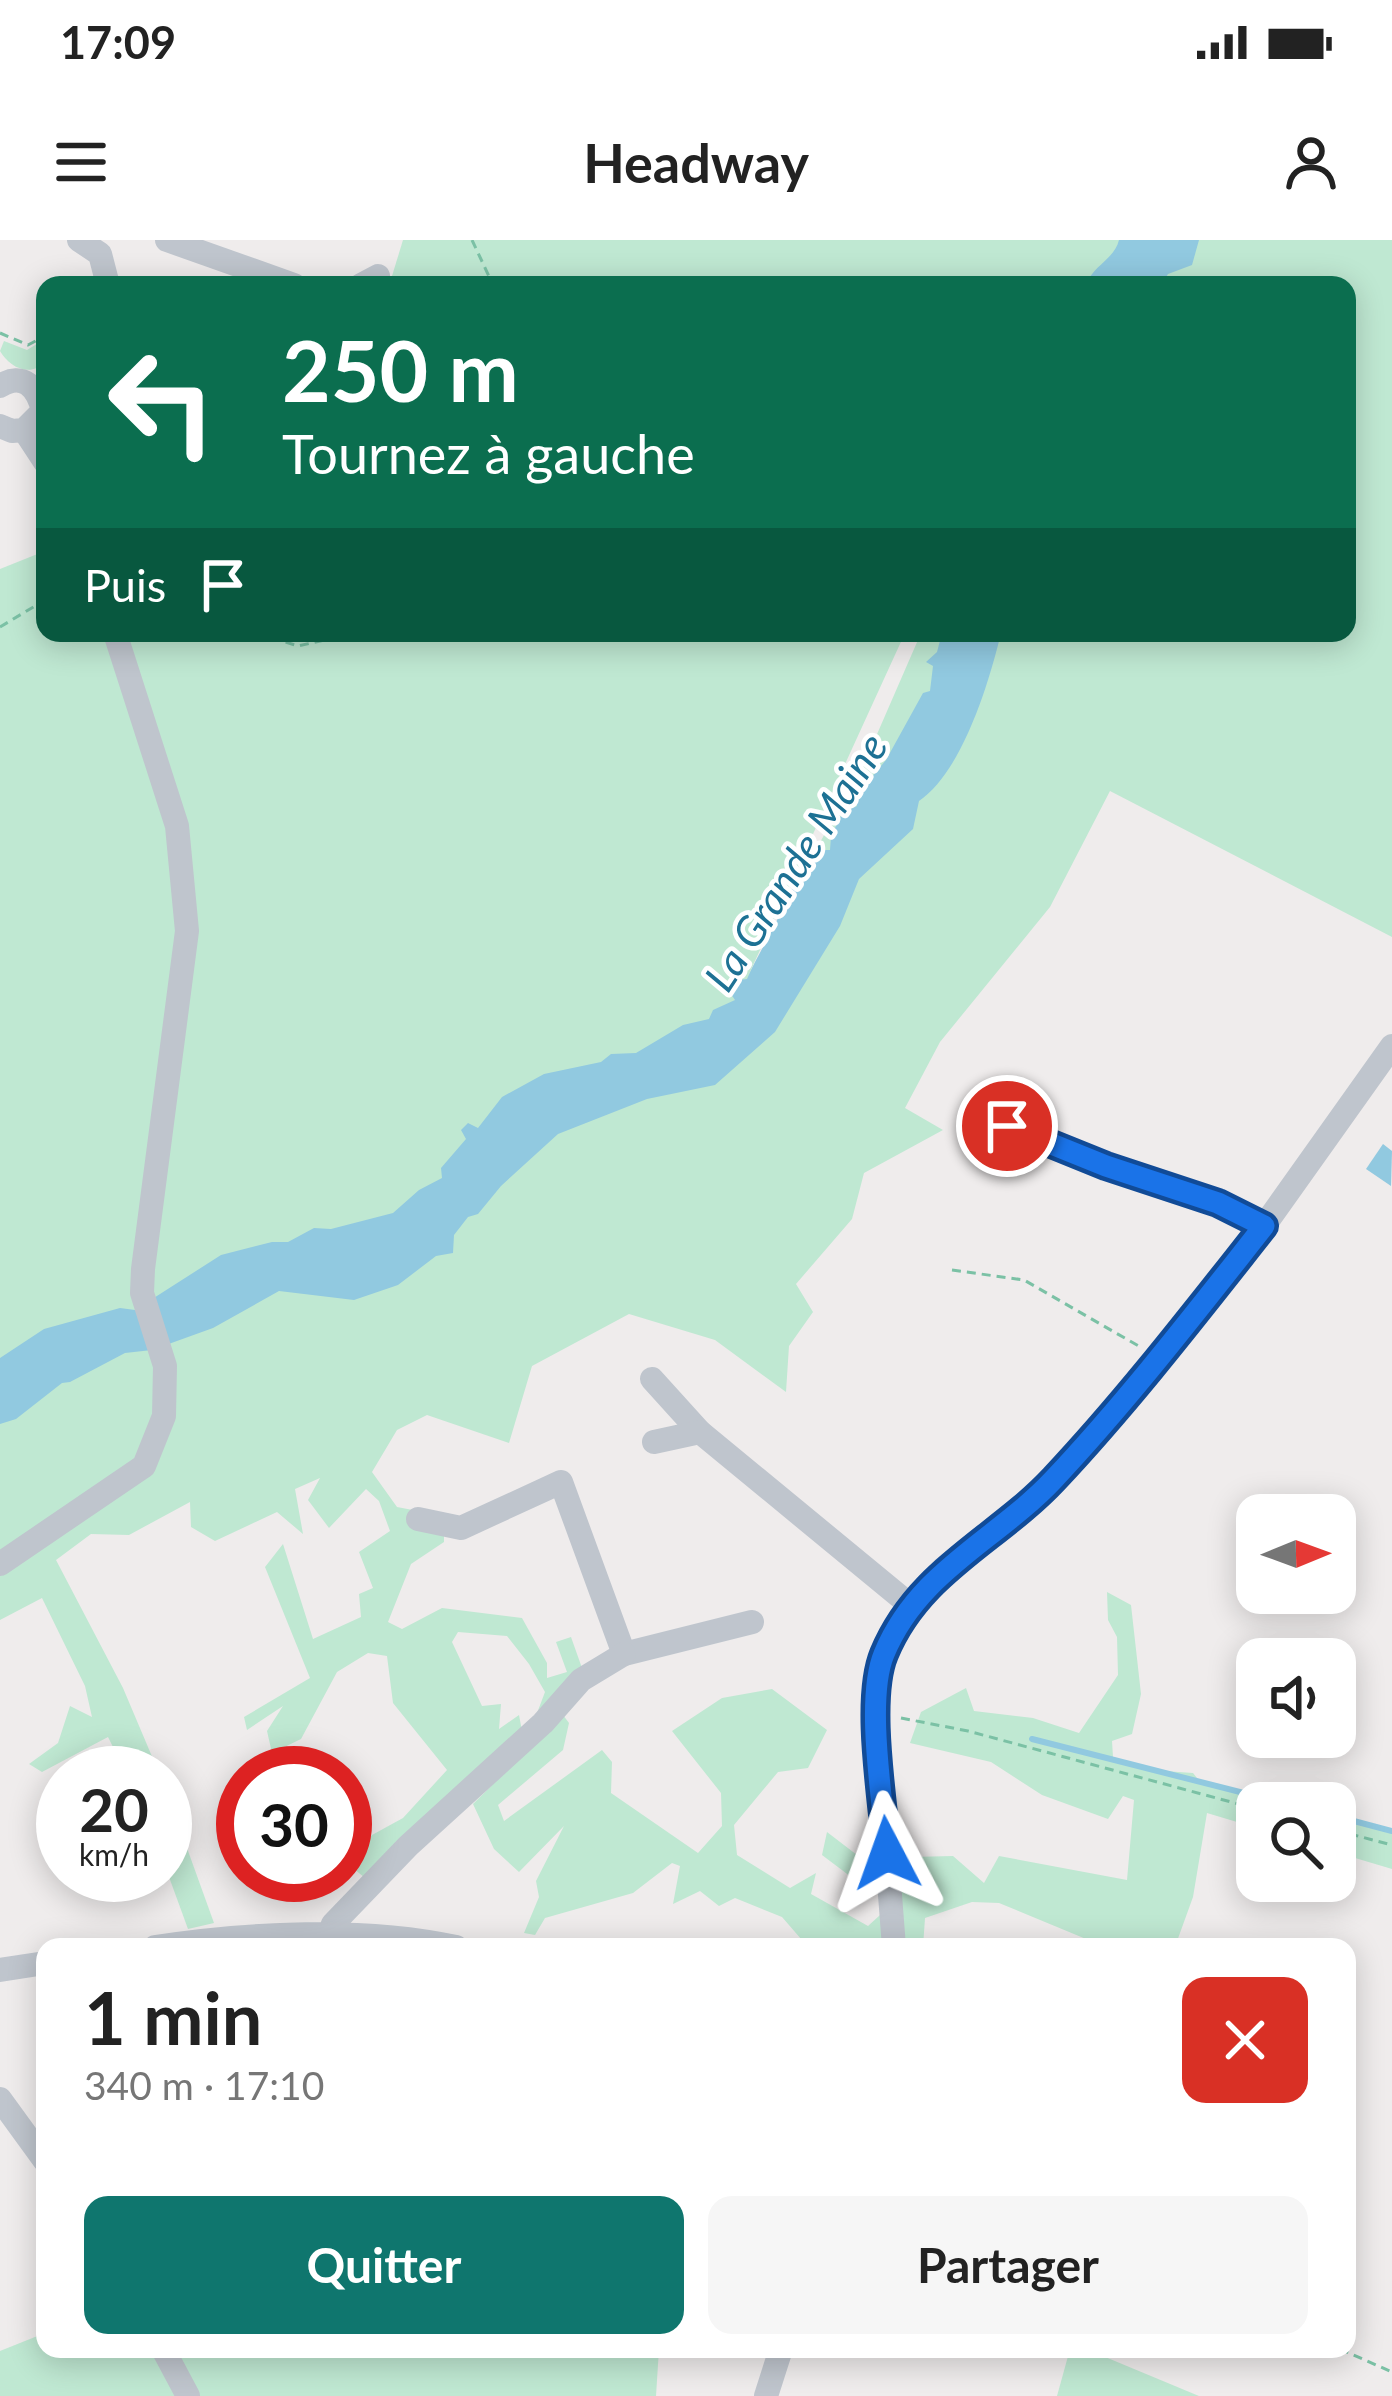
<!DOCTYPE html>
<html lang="fr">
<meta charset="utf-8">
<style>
:root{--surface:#fff;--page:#f6f6f6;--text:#222;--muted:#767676;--accent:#0f766e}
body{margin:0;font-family:Lato,sans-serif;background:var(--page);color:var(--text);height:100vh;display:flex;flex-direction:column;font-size:45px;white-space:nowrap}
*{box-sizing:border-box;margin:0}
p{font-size:39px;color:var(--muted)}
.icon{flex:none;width:66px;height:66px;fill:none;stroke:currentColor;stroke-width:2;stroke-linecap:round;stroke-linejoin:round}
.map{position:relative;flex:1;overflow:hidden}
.side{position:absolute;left:36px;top:1698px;width:1320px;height:420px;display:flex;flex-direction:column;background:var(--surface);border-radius:24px;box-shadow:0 6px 30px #0003}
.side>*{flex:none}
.hud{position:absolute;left:36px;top:36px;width:1320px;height:366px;border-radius:24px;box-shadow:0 6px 30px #0003;background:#0b6e4f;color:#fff;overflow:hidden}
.needle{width:78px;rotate:89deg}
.buttons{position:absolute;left:1236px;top:1254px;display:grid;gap:24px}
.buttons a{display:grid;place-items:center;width:120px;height:120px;border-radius:24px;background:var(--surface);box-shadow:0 6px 30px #0003;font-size:60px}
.speed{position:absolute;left:36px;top:1506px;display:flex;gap:24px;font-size:60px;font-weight:700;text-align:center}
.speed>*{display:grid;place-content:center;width:156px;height:156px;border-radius:50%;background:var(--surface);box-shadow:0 6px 30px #0003;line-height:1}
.speed small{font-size:30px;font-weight:400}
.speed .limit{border:18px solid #d22;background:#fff;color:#111}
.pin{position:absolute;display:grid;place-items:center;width:102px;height:102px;color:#fff;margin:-51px;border:6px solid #fff;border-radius:50%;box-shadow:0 3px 12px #0007}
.me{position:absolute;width:132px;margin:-66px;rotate:356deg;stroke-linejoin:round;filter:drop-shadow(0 0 9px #0008)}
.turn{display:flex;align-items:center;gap:42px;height:252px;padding:0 48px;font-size:54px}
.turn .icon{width:156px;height:156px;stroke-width:2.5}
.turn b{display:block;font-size:84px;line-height:102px}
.then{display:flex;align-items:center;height:114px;padding:0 48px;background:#0003;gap:24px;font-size:45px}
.round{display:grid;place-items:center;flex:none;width:126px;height:126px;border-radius:24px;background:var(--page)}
.summary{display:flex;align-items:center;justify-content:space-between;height:204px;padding:0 48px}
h1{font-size:72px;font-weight:700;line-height:90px}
.button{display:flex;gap:24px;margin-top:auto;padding:24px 48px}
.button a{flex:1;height:138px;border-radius:24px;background:var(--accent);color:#fff;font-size:48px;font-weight:700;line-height:138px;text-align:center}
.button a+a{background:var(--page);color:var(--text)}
.status{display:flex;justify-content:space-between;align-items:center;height:84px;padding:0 60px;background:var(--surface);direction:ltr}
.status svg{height:33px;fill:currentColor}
header{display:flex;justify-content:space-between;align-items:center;height:156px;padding:0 48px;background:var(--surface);font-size:54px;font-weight:700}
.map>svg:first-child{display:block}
.green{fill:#bfe8d2}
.water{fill:#91c9e0}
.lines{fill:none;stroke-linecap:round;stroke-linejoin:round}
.stream{stroke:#91c9e0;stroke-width:6}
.path{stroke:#7bc1a5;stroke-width:3;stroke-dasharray:9 6;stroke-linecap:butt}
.minor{stroke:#bfc5cd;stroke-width:24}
.route-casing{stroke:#114b97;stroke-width:30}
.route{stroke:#1a73e8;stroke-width:21}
.labels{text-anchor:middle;stroke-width:9;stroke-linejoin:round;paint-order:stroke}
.water-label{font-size:42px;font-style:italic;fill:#1d7194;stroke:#fff}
</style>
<div class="status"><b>17:09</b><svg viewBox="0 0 49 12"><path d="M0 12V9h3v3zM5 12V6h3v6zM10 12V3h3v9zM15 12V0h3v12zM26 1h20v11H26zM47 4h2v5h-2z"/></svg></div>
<header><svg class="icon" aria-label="menu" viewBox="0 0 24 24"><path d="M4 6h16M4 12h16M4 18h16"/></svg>Headway<svg class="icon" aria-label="person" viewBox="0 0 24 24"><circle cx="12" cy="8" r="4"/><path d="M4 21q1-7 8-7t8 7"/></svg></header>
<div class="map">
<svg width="1392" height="2156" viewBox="0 0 1392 2156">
<rect width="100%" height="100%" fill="#efecec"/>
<g class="green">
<path d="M 403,0 L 1169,0 L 1121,45 L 414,45 L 392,36 Z"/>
<path d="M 1192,0 L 1392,0 L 1392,697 L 1110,551 L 1050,667 L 940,802 L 905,868 L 943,890 L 864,933 L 852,979 L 796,1044 L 813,1072 L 789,1106 L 786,1152 L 715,1100 L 629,1074 L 532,1126 L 509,1203 L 427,1175 L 397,1190 L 372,1232 L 397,1267 L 444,1276 L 444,1302 L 411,1324 L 388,1382 L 402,1389 L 442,1368 L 522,1378 L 547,1423 L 547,1438 L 567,1432 L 556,1402 L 571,1397 L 582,1428 L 534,1481 L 545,1452 L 529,1424 L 507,1396 L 458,1392 L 452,1402 L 482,1466 L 501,1464 L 499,1489 L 519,1475 L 522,1491 L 365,1638 L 348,1624 L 372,1595 L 403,1578 L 447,1530 L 393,1463 L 387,1416 L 368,1413 L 337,1432 L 301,1499 L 272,1513 L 267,1491 L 283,1466 L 247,1490 L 244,1477 L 310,1438 L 265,1327 L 283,1304 L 313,1399 L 361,1377 L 359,1354 L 373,1348 L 359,1312 L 390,1291 L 379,1261 L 366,1249 L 329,1288 L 308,1260 L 320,1238 L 295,1249 L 303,1294 L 277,1272 L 215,1301 L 191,1287 L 190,1262 L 129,1295 L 91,1294 L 56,1320 L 123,1448 L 159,1533 L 126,1533 L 108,1497 L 42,1532 L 29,1524 L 58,1503 L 70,1466 L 92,1477 L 85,1446 L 42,1358 L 0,1380 L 0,329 L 45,311 L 45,393 L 905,393 L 749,734 L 871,508 L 921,393 L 1347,393 L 1347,45 L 1132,45 Z"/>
<path d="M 45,99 L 45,122 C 30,138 9,127 0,111 L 4,101 L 27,110 Z"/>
<path d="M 1107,1352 L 1131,1365 L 1141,1454 L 1132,1494 L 1112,1501 L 1113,1517 L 1150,1530 L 1193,1533 L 1201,1543 L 1280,1562 L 1298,1557 L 1302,1563 L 1257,1563 L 1257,1588 L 1207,1573 L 1193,1657 L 1176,1704 L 1120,1707 L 1086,1699 L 999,1663 L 972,1662 L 925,1678 L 923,1707 L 808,1707 L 782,1677 L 735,1658 L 719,1666 L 700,1651 L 673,1664 L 680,1626 L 672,1623 L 633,1653 L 545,1678 L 535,1695 L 524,1693 L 539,1657 L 536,1641 L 564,1586 L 519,1632 L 494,1609 L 473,1564 L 563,1475 L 569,1483 L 563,1510 L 498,1565 L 504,1581 L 602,1510 L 612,1522 L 611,1553 L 698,1613 L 722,1586 L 721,1553 L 672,1491 L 722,1458 L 772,1449 L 827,1490 L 808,1528 L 778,1532 L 734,1585 L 737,1615 L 790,1648 L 816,1633 L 811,1654 L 868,1686 L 902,1655 L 867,1649 L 822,1615 L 827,1592 L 857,1615 L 867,1592 L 911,1617 L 953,1616 L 984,1643 L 999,1616 L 1127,1640 L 1134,1560 L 1123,1556 L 1108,1579 L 1042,1555 L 991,1522 L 910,1503 L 921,1472 L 966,1448 L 974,1471 L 1033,1478 L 1079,1493 L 1118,1435 L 1117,1397 L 1108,1380 Z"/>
<path d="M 165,1547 L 214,1683 L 188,1689 L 165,1626 Z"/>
<path d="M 1335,1579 L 1392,1593 L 1392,1629 L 1335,1612 Z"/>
<path d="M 45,2093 L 45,2109 L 659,2109 L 656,2156 L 0,2156 L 0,2111 Z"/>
<path d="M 1070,2109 L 1086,2109 L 1199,2156 L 1057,2156 Z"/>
</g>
<g class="water">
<path d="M 1119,0 L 1199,0 L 1192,25 L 1168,34 L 1161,45 L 1086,45 C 1093,25 1114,20 1119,0 Z"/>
<path d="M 942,393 L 1001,393 C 989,443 962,532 919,561 L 913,589 L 859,639 L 840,686 L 775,792 L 715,845 L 647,859 L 558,894 L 501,946 L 478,974 L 468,977 L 454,995 L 453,1013 L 436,1016 L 398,1045 L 354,1060 L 279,1051 L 213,1088 L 152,1110 L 125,1113 L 70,1142 L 62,1143 L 16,1179 L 0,1184 L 0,1118 L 44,1089 L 120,1068 L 135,1070 L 221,1015 L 272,1002 L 288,1002 L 314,988 L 331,989 L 393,973 L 419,950 L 442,938 L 441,928 L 466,899 L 461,890 L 468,883 L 478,888 L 502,857 L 544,834 L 601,822 L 611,814 L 636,813 L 683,785 L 709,779 L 713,770 L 735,760 L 729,751 L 719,747 L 723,742 L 747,739 C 760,709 781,680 789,649 L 800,650 L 817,610 L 830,610 L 831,596 L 843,572 L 857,566 L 856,556 L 886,520 L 923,453 L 930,451 L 933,426 L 926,422 L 937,412 Z"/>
<path d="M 1383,904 L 1392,911 L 1391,946 L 1366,929 Z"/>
</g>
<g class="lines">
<g class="stream">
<path d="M 1032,1499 L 1283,1563"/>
<path d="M 1335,1576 L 1392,1591"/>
</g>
<g class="path">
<path d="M 472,0 L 493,45"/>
<path d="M 0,93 L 28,105 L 45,96"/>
<path d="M 0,387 L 45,360"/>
<path d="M 257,393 L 298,406 L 356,393"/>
<path d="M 952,1030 L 1024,1040 L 1142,1108"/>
<path d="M 901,1478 L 968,1491 L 1257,1569"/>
<path d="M 1335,1590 L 1392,1605"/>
<path d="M 1340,2109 L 1392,2132"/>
</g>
<g class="minor">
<path d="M 79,0 L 100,14 L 108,45"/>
<path d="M 167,0 L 294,45"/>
<path d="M 361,45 L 378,36"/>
<path d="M 0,146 C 23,131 38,148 43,171 L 24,190 L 12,191 L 0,186"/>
<path d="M 24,190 L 45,222"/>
<path d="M 1007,886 L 1106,926 L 1218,963 L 1264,986"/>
<path d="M 652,1139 L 700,1192 L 910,1365"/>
<path d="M 654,1202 L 700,1192"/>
<path d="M 418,1279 L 461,1288 L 561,1242 L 624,1414 L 752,1382"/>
<path d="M 0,1324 L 144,1226 L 164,1176 L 165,1126 L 142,1053 L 143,1029 L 187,691 L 177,586 L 115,393"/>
<path d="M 328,1697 L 333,1684 L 408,1606 L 543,1483 L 581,1440 L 624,1414"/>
<path d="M 155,1707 C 248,1693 363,1687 456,1707"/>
<path d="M 894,1707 L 876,1473 L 882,1417 L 910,1364 L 944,1328 L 1050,1243 L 1159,1119 L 1264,986 L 1392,806"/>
<path d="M 0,1730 L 45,1723"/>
<path d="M 0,1859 L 45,1921"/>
<path d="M 163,2109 L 188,2156"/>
<path d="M 766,2156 L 781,2109"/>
</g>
</g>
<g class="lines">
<g class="route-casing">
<path id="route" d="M 887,1613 C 883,1562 865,1460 884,1414 C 918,1331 997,1300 1054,1239 C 1129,1159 1196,1072 1264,986 L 1218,963 L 1106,926 L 1007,886"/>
</g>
<use href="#route" class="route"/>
</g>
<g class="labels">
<g class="water-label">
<text transform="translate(796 622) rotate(-57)" y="15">La Grande Maine</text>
</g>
</g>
</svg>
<div class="buttons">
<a><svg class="needle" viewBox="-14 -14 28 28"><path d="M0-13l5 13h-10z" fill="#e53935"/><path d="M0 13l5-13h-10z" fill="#767676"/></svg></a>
<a><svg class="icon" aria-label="sound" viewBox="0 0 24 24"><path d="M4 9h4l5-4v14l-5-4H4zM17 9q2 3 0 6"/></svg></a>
<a><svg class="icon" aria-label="search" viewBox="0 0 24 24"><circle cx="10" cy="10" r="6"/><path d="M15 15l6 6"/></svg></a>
</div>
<div class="speed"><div>20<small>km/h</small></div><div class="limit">30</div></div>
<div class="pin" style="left:1007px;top:886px;background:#d93025"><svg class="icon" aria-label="arrive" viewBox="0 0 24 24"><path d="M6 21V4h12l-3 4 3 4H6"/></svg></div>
<svg class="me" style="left:887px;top:1613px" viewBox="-20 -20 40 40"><path d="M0-17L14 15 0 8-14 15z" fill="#1a73e8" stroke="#fff" stroke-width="4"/></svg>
<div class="hud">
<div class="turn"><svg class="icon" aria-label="left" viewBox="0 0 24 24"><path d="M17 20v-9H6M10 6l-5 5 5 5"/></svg><div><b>250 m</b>Tournez à gauche</div></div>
<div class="then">Puis<svg class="icon" aria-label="arrive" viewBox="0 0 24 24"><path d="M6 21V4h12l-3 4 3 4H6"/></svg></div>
</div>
<section class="side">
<div class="summary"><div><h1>1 min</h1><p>340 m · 17:10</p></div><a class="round" style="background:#d93025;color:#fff"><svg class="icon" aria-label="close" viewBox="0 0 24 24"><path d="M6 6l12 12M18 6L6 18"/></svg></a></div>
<div class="button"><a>Quitter</a><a>Partager</a></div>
</section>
</div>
